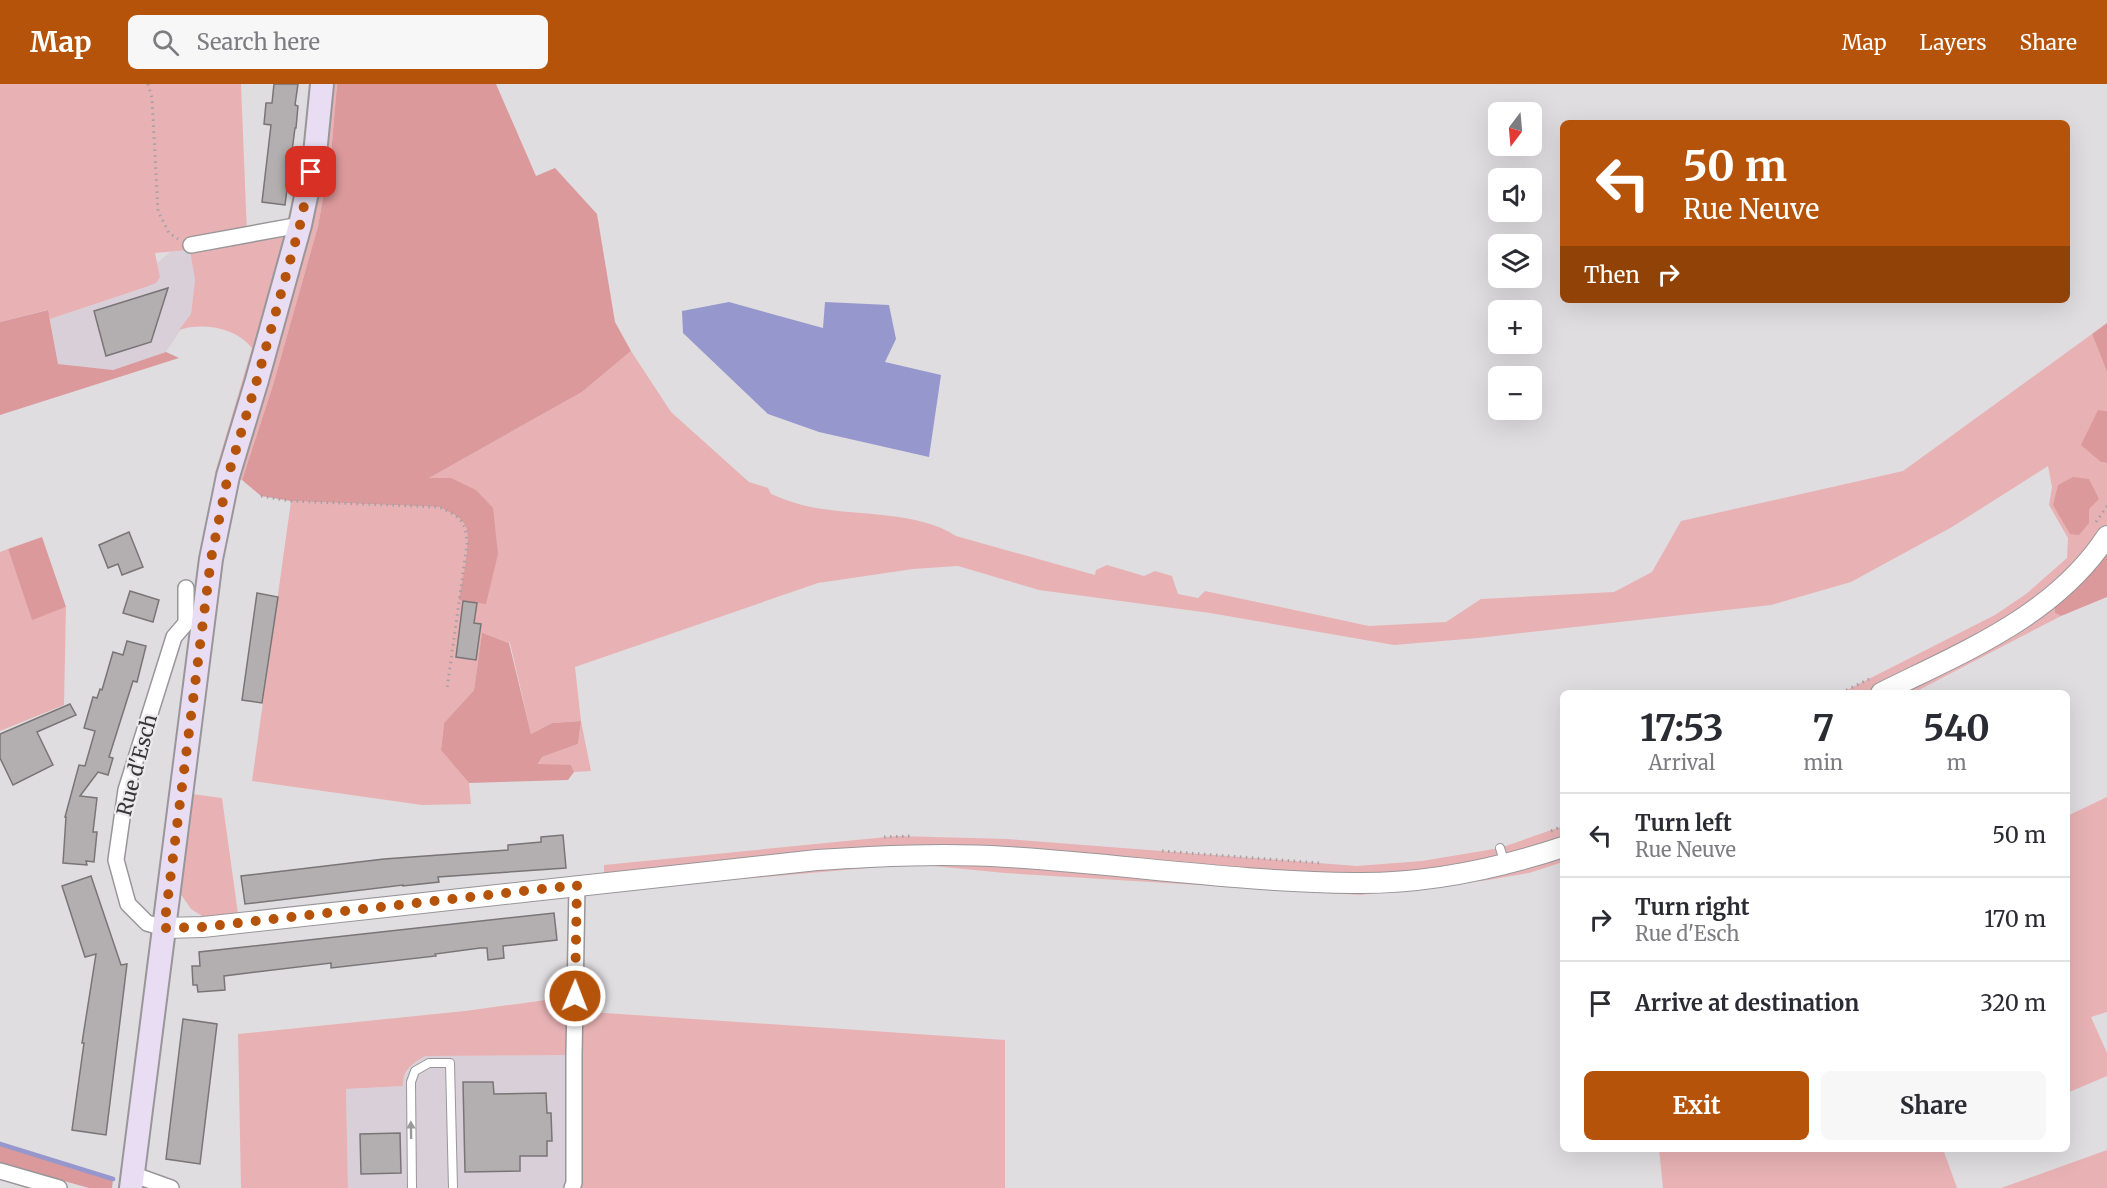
<!DOCTYPE html>
<meta charset="utf-8">
<style>
:root{--surface:#fff;--page:#f7f7f7;--text:#2b2b33;--muted:#7c7c81;--line:#e1e1e2;--accent:#b45309}
body{margin:0;font-family:Merriweather,serif;background:var(--page);color:var(--text);height:100vh;display:flex;flex-direction:column;font-size:22px;white-space:nowrap}
*{box-sizing:border-box;margin:0}
p{font-size:20px;color:var(--muted)}
.icon{flex:none;width:33px;height:33px;fill:none;stroke:currentColor;stroke-width:2;stroke-linecap:round;stroke-linejoin:round}
.map{position:relative;flex:1;overflow:hidden}
.sheet{position:absolute;left:1560px;top:606px;width:510px;height:462px;display:flex;flex-direction:column;background:var(--surface);border-radius:9px;box-shadow:0 6px 24px #0002}
.sheet>*{flex:none}
.banner{position:absolute;left:1560px;top:36px;width:510px;height:183px;border-radius:9px;box-shadow:0 6px 24px #0002;background:#b45309;color:#fff;overflow:hidden}
.needle{width:39px;rotate:196deg}
.fabs{position:absolute;left:1488px;top:18px;display:grid;gap:12px}
.fabs a{display:grid;place-items:center;width:54px;height:54px;border-radius:9px;background:var(--surface);box-shadow:0 6px 24px #0002;font-size:30px}
.pin{position:absolute;display:grid;place-items:center;width:51px;height:51px;color:#fff;margin:-26px;border-radius:12px;box-shadow:0 3px 9px #0006}
.me{position:absolute;width:66px;margin:-33px;rotate:1deg;stroke-linejoin:round;filter:drop-shadow(0 0 4px #0008)}
.turn{display:flex;align-items:center;gap:21px;height:126px;padding:0 24px;font-size:27px}
.turn .icon{width:78px;height:78px;stroke-width:2.5}
.turn b{display:block;font-size:42px;line-height:51px}
.then{display:flex;align-items:center;height:57px;padding:0 24px;background:#0003;gap:12px;font-size:22px}
.eta{display:flex;justify-content:space-evenly;align-items:center;height:102px;text-align:center}
.eta b{font-size:36px;font-weight:700;line-height:42px}
.button{display:flex;gap:12px;margin-top:auto;padding:12px 24px}
.button a{flex:1;height:69px;border-radius:9px;background:var(--accent);color:#fff;font-size:24px;font-weight:700;line-height:69px;text-align:center}
.button a+a{background:var(--page);color:var(--text)}
ul{padding:0;list-style:none}
li{display:flex;align-items:center;gap:18px;height:84px;padding:0 24px;border-top:2px solid var(--line)}
li div{flex:1}
li b{display:block;font-size:22px}
li em{font-style:normal}
header{display:flex;align-items:center;gap:36px;box-sizing:border-box;height:84px;padding:0 30px;background:var(--accent);color:#fff}
header strong{font-size:28px}
nav{display:flex;gap:33px;margin-inline-start:auto;font-size:21px}
.search{width:420px;height:54px;background:var(--page);display:flex;align-items:center;gap:15px;box-sizing:border-box;padding:0 21px;border-radius:9px;color:var(--muted);font-size:22px}
.map>svg:first-child{display:block}
.built{fill:#d9cfd8}
.green{fill:#e8b2b4}
.forest{fill:#db999c}
.water{fill:#9697cd}
.lines{fill:none;stroke-linecap:round;stroke-linejoin:round}
.stream{stroke:#9697cd;stroke-width:4.5}
.building{fill:#b3afb0;stroke:#797576;stroke-width:1.5}
.service-casing{stroke:#999699;stroke-width:10}
.minor-casing{stroke:#999699;stroke-width:18}
.tertiary-casing{stroke:#999699;stroke-width:22}
.secondary-casing{stroke:#999699;stroke-width:26}
.path{stroke:#a3a1a3;stroke-width:3;stroke-dasharray:1.5 4.5;stroke-linecap:butt}
.service{stroke:#fff;stroke-width:8}
.minor{stroke:#fff;stroke-width:15}
.tertiary{stroke:#fff;stroke-width:20}
.secondary{stroke:#e8ddf2;stroke-width:22}
.oneway{fill:#9b9a9a}
.route{stroke:#b45309;stroke-width:10;stroke-dasharray:0 18}
.labels{text-anchor:middle;stroke-width:4.5;stroke-linejoin:round;paint-order:stroke}
.street-label{font-size:20px;fill:#373536;stroke:#edeaed}
</style>
<header>
<strong>Map</strong>
<div class="search"><svg class="icon" aria-label="search" viewBox="0 0 24 24"><circle cx="10" cy="10" r="6"/><path d="M15 15l6 6"/></svg>Search here</div>
<nav><a>Map</a><a>Layers</a><a>Share</a></nav>
</header>
<div class="map">
<svg width="2107" height="1104" viewBox="0 0 2107 1104">
<rect width="100%" height="100%" fill="#e0dde0"/>
<g class="built">
<path d="M 191,166 L 195,196 L 191,230 L 166,268 L 113,286 L 58,280 L 50,235 L 146,203 L 160,193 L 157,179 L 170,168 Z"/>
<path d="M 574,971 L 574,1104 L 348,1104 L 346,1005 L 403,1002 L 403,995 L 413,978 L 426,972 Z"/>
</g>
<g class="green">
<path d="M 0,0 L 241,0 L 247,150 L 300,141 L 322,0 L 337,0 L 331,70 L 318,142 L 273,301 L 242,396 L 215,389 L 252,264 C 236,244 203,238 179,246 L 191,230 L 195,196 L 190,166 L 155,169 L 160,193 L 156,199 L 146,203 L 50,235 L 47,226 L 0,238 Z"/>
<path d="M 2092,250 L 2107,288 L 2107,327 L 2098,326 L 2101,378 L 2107,379 L 2107,470 L 2078,503 L 2055,522 L 2055,529 L 2061,532 L 1913,609 L 1841,609 L 1995,531 L 2026,510 L 2067,474 L 2068,454 L 2049,421 L 2052,403 L 2048,382 L 1952,443 L 1851,498 L 1771,521 L 1478,554 L 1394,561 L 1210,529 L 1039,506 L 958,482 L 913,485 L 818,499 L 575,583 L 581,637 L 591,687 L 574,688 L 571,681 L 538,681 L 542,673 L 578,660 L 581,637 L 552,639 L 531,650 L 510,559 L 482,550 L 474,606 L 444,639 L 441,665 L 469,699 L 471,720 L 422,721 L 252,697 L 291,417 L 439,423 C 449,428 462,433 466,443 C 471,457 462,499 460,516 L 498,470 L 427,395 L 582,308 L 631,267 L 671,328 L 749,398 L 768,404 L 771,410 C 781,414 791,418 802,421 C 849,433 915,425 956,452 L 1095,491 L 1096,486 L 1107,481 L 1144,492 L 1155,487 L 1172,492 L 1178,510 L 1198,514 L 1205,507 L 1369,542 L 1446,538 L 1481,515 L 1614,508 L 1652,488 L 1681,437 L 1903,387 Z"/>
<path d="M 8,465 L 32,535 L 66,523 L 64,621 L 0,647 L 0,468 Z"/>
<path d="M 192,710 L 222,714 L 238,830 L 205,834 L 191,825 L 180,809 Z"/>
<path d="M 2107,713 L 2107,928 L 2091,933 L 2107,969 L 2107,992 L 2067,1009 L 2067,732 Z"/>
<path d="M 1563,742 L 1563,778 L 1529,789 L 1488,796 L 1360,811 L 1005,789 L 913,780 L 696,799 L 604,799 L 604,781 L 897,752 L 1007,755 L 1357,782 L 1422,777 L 1500,764 Z"/>
<path d="M 575,912 L 575,927 L 1005,956 L 1005,1104 L 574,1104 L 573,971 L 426,972 C 413,978 402,987 403,1002 L 346,1005 L 348,1104 L 241,1104 L 238,950 L 465,927 Z"/>
<path d="M 1659,1065 L 1943,1065 L 1957,1104 L 1663,1104 Z"/>
<path d="M 2107,1066 L 2107,1104 L 2001,1104 Z"/>
</g>
<g class="forest">
<path d="M 337,0 L 496,0 L 536,92 L 555,84 L 597,130 L 615,238 L 631,267 L 582,308 L 429,394 L 451,394 L 476,406 L 493,424 L 498,470 L 486,520 L 459,516 C 462,499 471,457 466,443 C 462,433 449,428 439,423 L 291,417 L 261,412 L 242,396 L 273,301 L 318,142 L 331,70 Z"/>
<path d="M 48,226 L 58,280 L 113,286 L 166,268 L 179,274 L 0,331 L 0,238 Z"/>
<path d="M 2107,239 L 2107,288 L 2092,250 Z"/>
<path d="M 2098,326 L 2107,327 L 2107,379 L 2101,378 L 2081,361 Z"/>
<path d="M 2073,393 L 2089,395 L 2099,415 L 2089,425 L 2089,439 L 2079,451 L 2070,450 L 2053,421 L 2058,401 Z"/>
<path d="M 42,453 L 66,523 L 32,536 L 8,465 Z"/>
<path d="M 2107,470 L 2107,513 L 2061,532 L 2055,529 L 2055,522 L 2078,503 Z"/>
<path d="M 482,549 L 509,559 L 531,650 L 552,639 L 581,637 L 578,660 L 542,673 L 538,680 L 571,681 L 574,688 L 568,696 L 469,699 L 441,666 L 444,639 L 474,606 Z"/>
<path d="M 0,1060 L 113,1095 L 112,1104 L 89,1104 L 0,1079 Z"/>
</g>
<path class="water" d="M 729,218 L 823,244 L 825,218 L 889,221 L 896,255 L 885,278 L 941,291 L 929,373 L 819,348 L 768,330 L 683,249 L 682,227 Z"/>
<g class="lines">
<path class="stream" d="M 0,1060 L 113,1095"/>
</g>
<g class="building">
<path d="M 274,0 L 298,0 L 295,21 L 298,22 L 296,44 L 295,44 L 285,121 L 262,118 L 271,41 L 264,40 L 266,19 L 272,19 Z"/>
<path d="M 168,204 L 151,258 L 106,272 L 94,227 Z"/>
<path d="M 129,448 L 143,483 L 122,491 L 118,480 L 108,484 L 99,461 Z"/>
<path d="M 130,507 L 159,516 L 153,538 L 123,529 Z"/>
<path d="M 257,509 L 278,513 L 262,619 L 242,616 Z"/>
<path d="M 463,517 L 477,519 L 474,539 L 481,540 L 476,576 L 456,573 Z"/>
<path d="M 127,557 L 146,562 L 137,598 L 133,597 L 109,673 L 113,674 L 108,691 L 98,688 L 80,712 L 97,714 L 93,748 L 97,748 L 94,778 L 86,777 L 87,781 L 63,779 L 66,733 L 65,733 L 79,681 L 85,682 L 95,647 L 84,644 L 93,613 L 97,614 L 100,605 L 102,606 L 113,568 L 123,571 Z"/>
<path d="M 70,620 L 76,631 L 37,648 L 53,681 L 13,701 L 0,674 L 0,650 Z"/>
<path d="M 563,751 L 566,784 L 438,793 L 439,798 L 403,802 L 403,801 L 245,820 L 241,792 L 384,775 L 508,766 L 508,761 L 541,758 L 541,753 Z"/>
<path d="M 91,792 L 121,881 L 127,880 L 106,1051 L 72,1046 L 84,959 L 82,959 L 96,870 L 85,873 L 62,802 Z"/>
<path d="M 554,829 L 557,856 L 503,862 L 504,874 L 488,876 L 487,864 L 480,864 L 435,870 L 436,872 L 331,884 L 331,879 L 224,892 L 225,906 L 198,908 L 197,901 L 193,901 L 192,882 L 200,882 L 199,868 Z"/>
<path d="M 183,935 L 217,940 L 200,1080 L 166,1075 Z"/>
<path d="M 463,998 L 493,998 L 494,1010 L 546,1009 L 547,1029 L 551,1029 L 552,1057 L 547,1057 L 547,1072 L 520,1072 L 520,1087 L 465,1088 Z"/>
<path d="M 400,1049 L 401,1089 L 361,1090 L 360,1050 Z"/>
</g>
<g class="lines">
<g class="service-casing">
<g id="service">
<path d="M 1500,764 L 1505,780"/>
<path d="M 412,1104 L 411,998 L 415,987 L 429,979 L 450,979 L 453,1104"/>
</g>
</g>
<g class="minor-casing">
<g id="minor">
<path d="M 191,161 L 300,141"/>
<path d="M 186,539 L 186,504"/>
<path d="M 164,844 L 147,839 L 128,820 L 116,776 L 126,706 L 174,553 L 186,539 L 205,532"/>
<path d="M 0,1087 L 59,1104"/>
<path d="M 132,1090 L 171,1104"/>
<path d="M 572,1104 L 574,1099 L 574,971 L 577,801"/>
</g>
</g>
<g class="tertiary-casing">
<g id="tertiary">
<path d="M 1881,609 C 1963,568 2055,532 2107,452"/>
<path d="M 164,844 L 203,843 L 817,776 C 880,772 943,769 1007,773 C 1122,780 1238,798 1354,799 C 1424,800 1497,785 1563,763"/>
</g>
</g>
<g class="secondary-casing">
<path id="secondary" d="M 131,1104 L 211,475 L 228,392 L 257,296 L 300,141 L 315,70 L 322,0"/>
</g>
<g class="path">
<path d="M 148,0 L 152,14 L 158,127 L 169,149 L 178,155"/>
<path d="M 261,412 L 291,417 L 439,423 C 461,433 466,437 467,460 L 447,605"/>
<path d="M 2096,438 L 2107,422"/>
<path d="M 1841,609 L 1869,595"/>
<path d="M 1551,747 L 1563,742"/>
<path d="M 884,753 L 913,752"/>
<path d="M 1162,767 L 1320,779"/>
</g>
<use href="#service" class="service"/>
<use href="#minor" class="minor"/>
<use href="#tertiary" class="tertiary"/>
<use href="#secondary" class="secondary"/>
</g>
<defs><path id="oneway-solid" d="M-6-.8H1V-3.2L6.5 0L1 3.2V.8H-6Z" transform="scale(1.5)"/></defs>
<use class="oneway" href="#oneway-solid" transform="translate(411 1046) rotate(-91)"/>
<g class="lines">
<path class="route" d="M 311,88 L 300,141 L 257,296 L 228,392 L 211,475 L 164,844 L 203,843 L 577,801 L 575,912"/>
</g>
<g class="labels">
<g class="street-label">
<text transform="translate(137 681) rotate(-75)" y="7">Rue d'Esch</text>
</g>
</g>
</svg>
<div class="fabs">
<a><svg class="needle" viewBox="-14 -14 28 28"><path d="M0-13l5 13h-10z" fill="#e53935"/><path d="M0 13l5-13h-10z" fill="#7c7c81"/></svg></a>
<a><svg class="icon" aria-label="sound" viewBox="0 0 24 24"><path d="M4 9h4l5-4v14l-5-4H4zM17 9q2 3 0 6"/></svg></a>
<a><svg class="icon" aria-label="layers" viewBox="0 0 24 24"><path d="M12 4l9 5-9 5-9-5zM3 14l9 5 9-5"/></svg></a>
<a>+</a>
<a>−</a>
</div>
<div class="pin" style="left:311px;top:88px;background:#d93025"><svg class="icon" aria-label="arrive" viewBox="0 0 24 24"><path d="M6 21V4h12l-3 4 3 4H6"/></svg></div>
<svg class="me" style="left:575px;top:912px" viewBox="-20 -20 40 40"><circle r="17" fill="#b45309" stroke="#fff" stroke-width="3"/><path d="M0-11L8 9 0 5-8 9z" fill="#fff"/></svg>
<div class="banner">
<div class="turn"><svg class="icon" aria-label="left" viewBox="0 0 24 24"><path d="M17 20v-9H6M10 6l-5 5 5 5"/></svg><div><b>50 m</b>Rue Neuve</div></div>
<div class="then">Then<svg class="icon" aria-label="right" viewBox="0 0 24 24"><path d="M7 20v-9h11M14 6l5 5-5 5"/></svg></div>
</div>
<section class="sheet">
<div class="eta">
<div><b>17:53</b><p>Arrival</p></div>
<div><b>7</b><p>min</p></div>
<div><b>540</b><p>m</p></div>
</div>
<ul>
<li><svg class="icon" aria-label="left" viewBox="0 0 24 24"><path d="M17 20v-9H6M10 6l-5 5 5 5"/></svg><div><b>Turn left</b><p>Rue Neuve</p></div><em>50 m</em></li>
<li><svg class="icon" aria-label="right" viewBox="0 0 24 24"><path d="M7 20v-9h11M14 6l5 5-5 5"/></svg><div><b>Turn right</b><p>Rue d'Esch</p></div><em>170 m</em></li>
<li><svg class="icon" aria-label="arrive" viewBox="0 0 24 24"><path d="M6 21V4h12l-3 4 3 4H6"/></svg><div><b>Arrive at destination</b></div><em>320 m</em></li>
</ul>
<div class="button"><a>Exit</a><a>Share</a></div>
</section>
</div>
